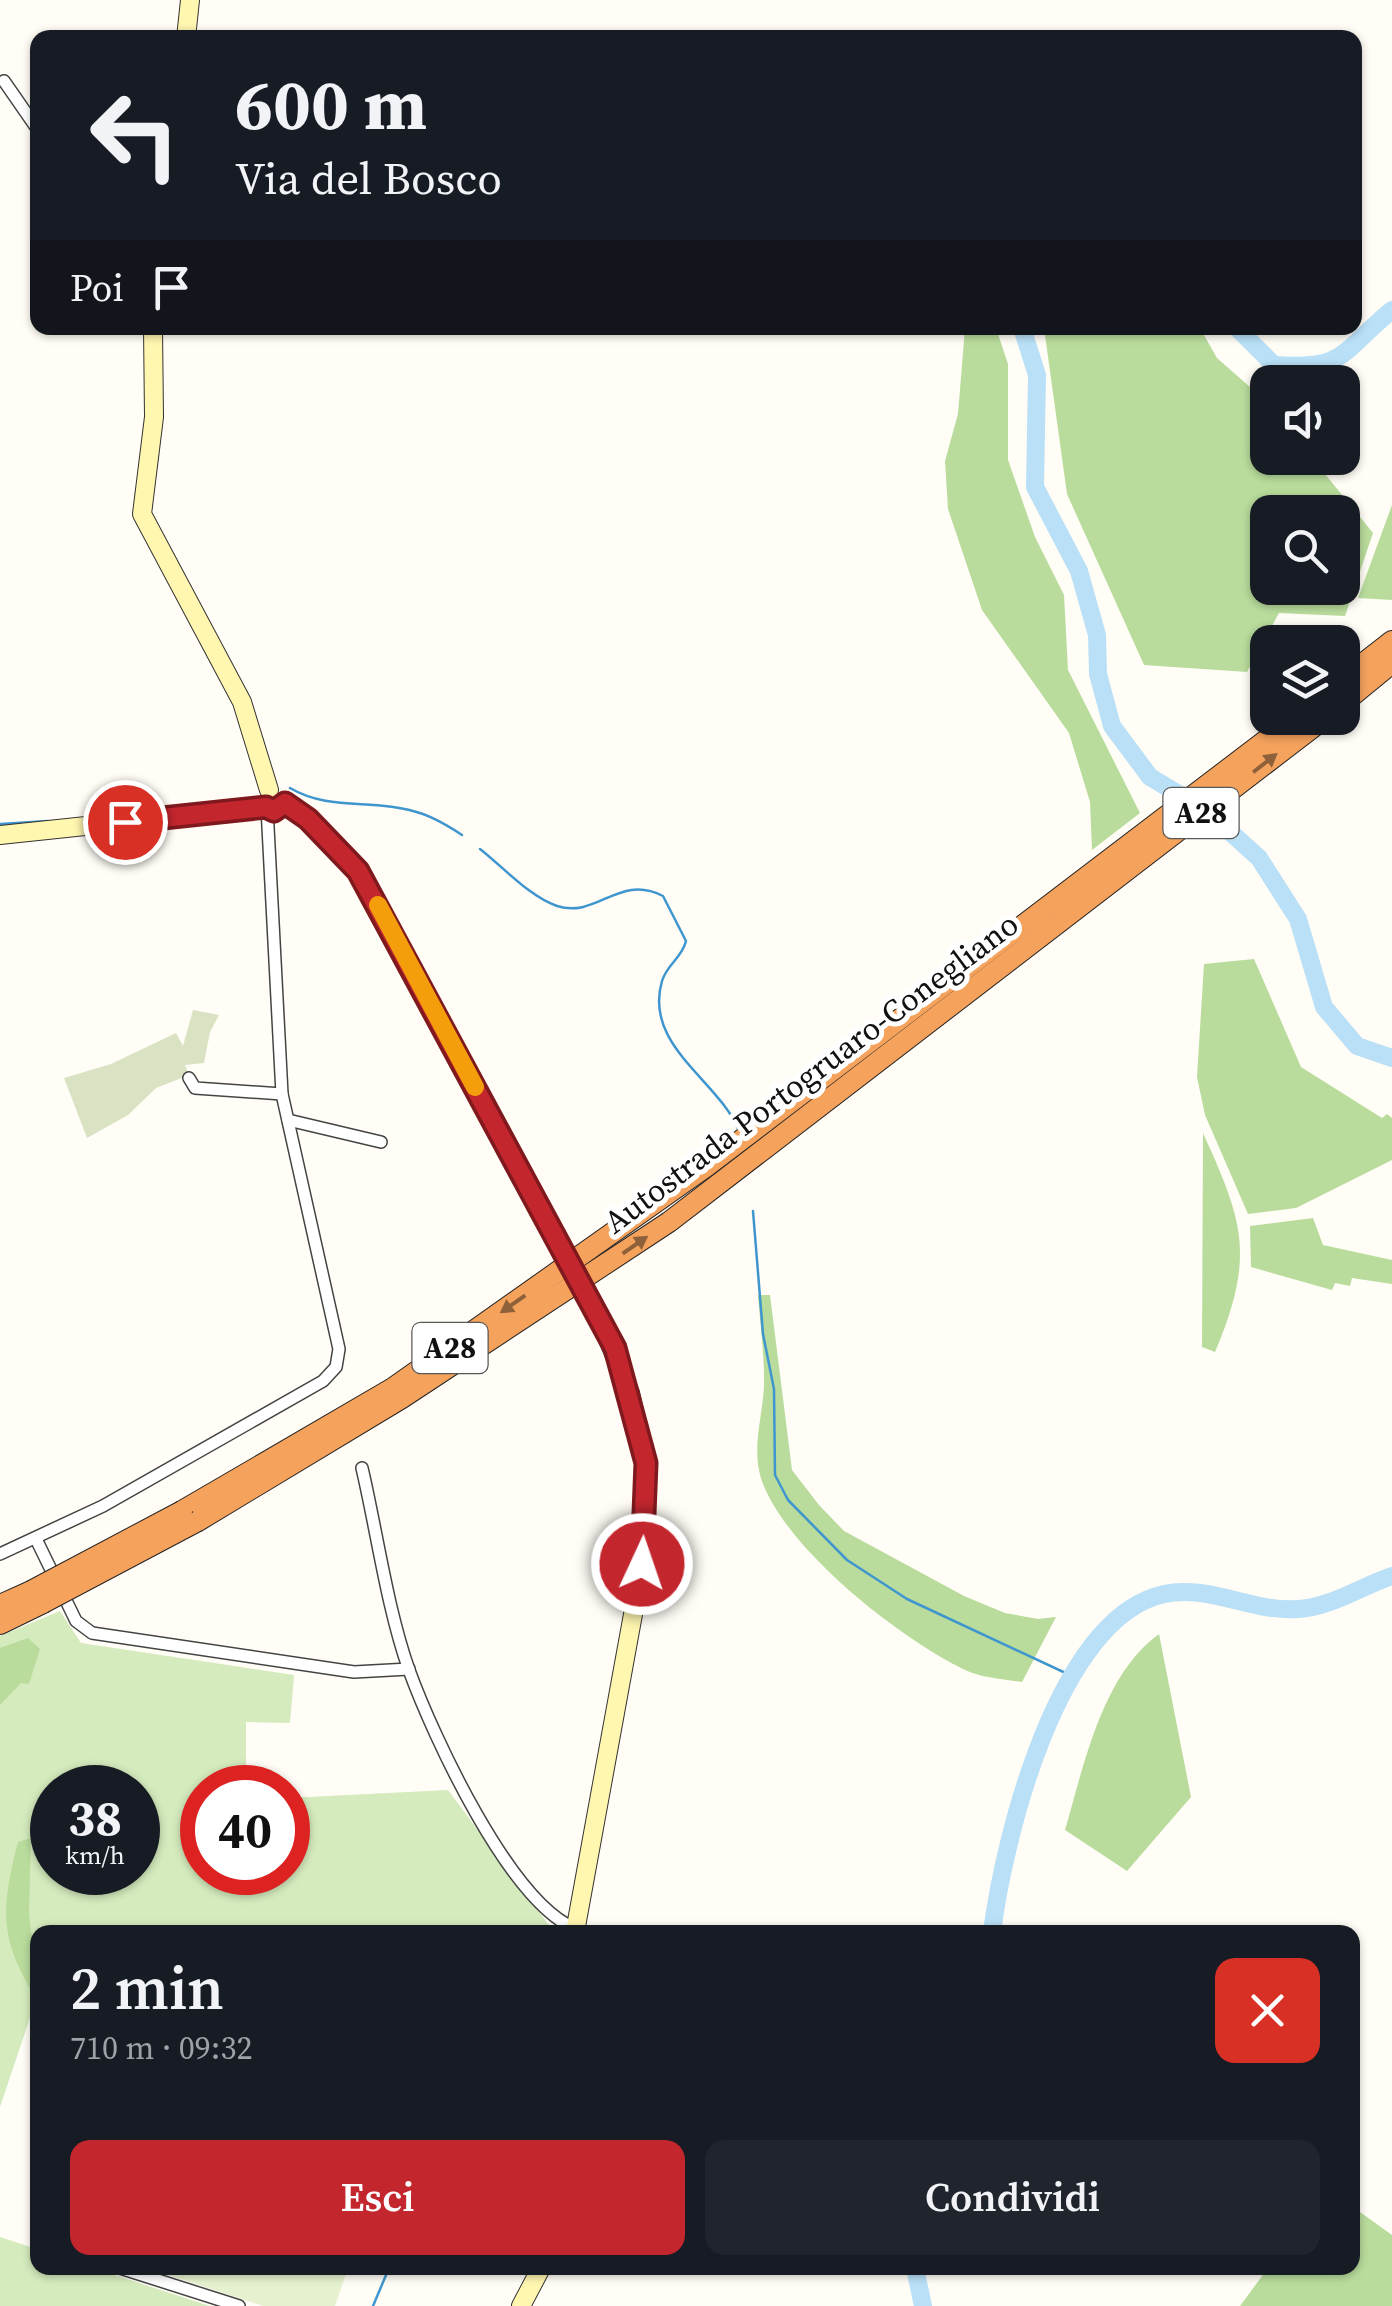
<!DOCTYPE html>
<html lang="it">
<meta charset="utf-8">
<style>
:root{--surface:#171b24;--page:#20242c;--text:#f1f3f6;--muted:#9ea1a6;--accent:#c4262e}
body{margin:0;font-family:"Source Serif 4",serif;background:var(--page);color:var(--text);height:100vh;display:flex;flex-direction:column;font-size:38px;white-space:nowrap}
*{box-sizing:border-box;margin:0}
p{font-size:32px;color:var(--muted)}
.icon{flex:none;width:55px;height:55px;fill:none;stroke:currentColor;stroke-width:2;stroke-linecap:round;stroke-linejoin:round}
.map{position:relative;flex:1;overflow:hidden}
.panel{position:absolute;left:30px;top:1925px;width:1330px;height:350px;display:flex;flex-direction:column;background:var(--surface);border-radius:20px;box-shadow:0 2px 8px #0004}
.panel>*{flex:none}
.hud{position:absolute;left:30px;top:30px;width:1332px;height:305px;border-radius:20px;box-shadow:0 2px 8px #0004;background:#171b24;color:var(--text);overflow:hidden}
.fabs{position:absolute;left:1250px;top:365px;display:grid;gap:20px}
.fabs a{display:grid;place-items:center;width:110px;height:110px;border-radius:20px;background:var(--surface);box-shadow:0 2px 8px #0004;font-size:50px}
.speed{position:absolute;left:30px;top:1765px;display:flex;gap:20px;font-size:50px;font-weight:700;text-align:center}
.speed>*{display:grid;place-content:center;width:130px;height:130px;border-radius:50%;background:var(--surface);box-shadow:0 2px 8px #0004;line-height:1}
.speed small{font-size:25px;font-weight:400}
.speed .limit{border:15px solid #d22;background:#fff;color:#111}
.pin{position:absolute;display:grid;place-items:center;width:85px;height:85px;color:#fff;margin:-42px;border:5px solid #fff;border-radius:50%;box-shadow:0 2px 10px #0007}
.me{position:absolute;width:110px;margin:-55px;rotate:3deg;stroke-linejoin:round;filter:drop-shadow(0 0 8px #0008)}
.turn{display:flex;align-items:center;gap:35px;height:210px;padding:0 40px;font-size:45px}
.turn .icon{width:130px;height:130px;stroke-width:2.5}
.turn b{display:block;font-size:70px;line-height:85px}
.then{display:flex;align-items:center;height:95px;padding:0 40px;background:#0003;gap:20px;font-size:38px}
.round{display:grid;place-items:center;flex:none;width:105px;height:105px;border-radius:20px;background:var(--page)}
.summary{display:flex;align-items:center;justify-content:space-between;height:170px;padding:0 40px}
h1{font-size:60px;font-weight:600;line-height:75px}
.primary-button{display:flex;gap:20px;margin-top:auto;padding:20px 40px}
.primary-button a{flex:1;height:115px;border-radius:20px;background:var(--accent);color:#fff;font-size:40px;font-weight:600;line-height:115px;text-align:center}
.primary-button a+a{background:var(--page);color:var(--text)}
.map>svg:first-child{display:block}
.green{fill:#d5ebbd;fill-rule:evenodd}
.forest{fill:#b9dc9c;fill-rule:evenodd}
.cemetery{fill:#d9e3c4}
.pitch{fill:#e6f2cf}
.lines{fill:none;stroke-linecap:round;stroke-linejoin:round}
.stream{stroke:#3f96cf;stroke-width:2.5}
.river{stroke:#b9e0f7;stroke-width:18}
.street-casing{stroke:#444;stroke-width:14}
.secondary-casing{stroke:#333;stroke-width:20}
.highway-casing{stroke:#222;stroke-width:22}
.street{stroke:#fff;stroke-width:11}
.secondary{stroke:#fff6b0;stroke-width:18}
.highway{stroke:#f5a25d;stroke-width:20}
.secondary-bridge-casing{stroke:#333;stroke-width:20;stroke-linecap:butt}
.highway-bridge-casing{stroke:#222;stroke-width:22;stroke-linecap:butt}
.secondary-bridge{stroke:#fff6b0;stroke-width:18}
.highway-bridge{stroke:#f5a25d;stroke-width:20}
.oneway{fill:#8e613b}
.route-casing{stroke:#7f191e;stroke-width:25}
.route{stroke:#c4262e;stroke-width:18}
.slow{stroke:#f59e0b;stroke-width:18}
.labels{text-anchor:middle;stroke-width:10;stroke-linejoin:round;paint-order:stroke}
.shield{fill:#fff;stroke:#585858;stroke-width:2.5}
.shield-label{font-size:30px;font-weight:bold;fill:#111}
.street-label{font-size:32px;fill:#111;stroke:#fff}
</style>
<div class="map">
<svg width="1392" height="2306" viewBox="0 0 1392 2306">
<rect width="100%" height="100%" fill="#fffdf5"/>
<g class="green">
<path d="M 60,1611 L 81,1643 L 294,1675 L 290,1723 L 246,1722 L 246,1787 L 202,1788 L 202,1872 L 288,1872 L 288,1798 L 448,1790 L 554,1932 L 38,1932 L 37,1997 L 0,2107 L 0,1636 ZM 52,1788 L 138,1788 L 138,1872 L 52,1872 Z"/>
<path d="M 0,2237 L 37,2249 L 38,2268 L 93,2268 L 210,2306 L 0,2306 Z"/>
</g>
<g class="forest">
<path d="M 965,328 L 996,328 L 1008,364 L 1008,460 L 1035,537 L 1064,595 L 1068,670 L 1140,813 L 1092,850 L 1090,802 L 1069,733 L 982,610 L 948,509 L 945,461 L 958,414 Z"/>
<path d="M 1044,328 L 1200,328 L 1217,358 L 1267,402 L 1268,458 L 1312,458 L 1373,533 L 1345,616 L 1279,613 L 1247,672 L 1144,665 L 1067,494 ZM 1268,512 L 1342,512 L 1342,588 L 1268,588 Z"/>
<path d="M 1392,505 L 1392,600 L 1358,598 Z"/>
<path d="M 1254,959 L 1301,1067 L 1382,1118 L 1387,1114 L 1392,1118 L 1392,1160 L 1296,1208 L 1248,1214 L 1205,1115 L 1197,1077 L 1204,964 Z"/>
<path d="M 1203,1133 C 1244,1223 1255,1257 1215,1352 L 1202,1347 Z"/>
<path d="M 1313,1218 L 1323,1245 L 1392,1260 L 1392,1284 L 1352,1278 L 1350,1286 L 1335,1283 L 1332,1290 L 1251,1267 L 1250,1226 Z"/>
<path d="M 758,1295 L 770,1295 L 792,1470 L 819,1505 L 844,1531 L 964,1596 L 1005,1613 L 1038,1619 L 1056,1617 L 1022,1682 C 1003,1679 980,1678 963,1669 C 898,1637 790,1552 763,1484 C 749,1448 765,1413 764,1378 C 764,1351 760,1322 758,1295 Z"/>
<path d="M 1159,1634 L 1191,1797 L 1127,1871 L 1065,1830 C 1084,1765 1102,1675 1159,1634 Z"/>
<path d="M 28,1638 L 40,1649 L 29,1684 L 21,1683 L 0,1705 L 0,1648 Z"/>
<path d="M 31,1838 L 29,1911 L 31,1933 L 37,1943 L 37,2000 C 0,1940 0,1911 18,1842 Z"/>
<path d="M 1353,2207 L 1392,2235 L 1392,2306 L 1240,2306 L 1268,2268 L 1352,2268 Z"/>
</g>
<path class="cemetery" d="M 193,1010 L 219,1015 L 210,1032 L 204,1063 L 185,1065 L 189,1075 L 156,1088 L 128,1115 L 87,1138 L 64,1078 L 111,1064 L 176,1033 L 183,1046 Z"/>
<path class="pitch" d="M 147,2268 L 348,2268 L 335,2306 L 263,2306 Z"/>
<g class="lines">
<g class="stream">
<path d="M 290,788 C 329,811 370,799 413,811 C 430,815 447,825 462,835"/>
<path d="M 0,824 L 48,821"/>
<path d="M 480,849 C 503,867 530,897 557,906 C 597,919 619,873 663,896 L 686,941 C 682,958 667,964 662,981 C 643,1046 719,1080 739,1131"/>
<path d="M 753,1211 L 763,1334 L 774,1389 L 775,1475 L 788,1500 L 847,1560 L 907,1599 L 1072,1676"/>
<path d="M 373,2306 L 389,2268"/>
</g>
<g class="river">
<path d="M 1022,328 L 1037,375 L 1035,487 L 1079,571 L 1097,635 L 1098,674 L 1112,726 L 1150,777 L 1207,811 L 1259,858 L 1298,919 L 1324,1007 L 1357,1046 L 1392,1058"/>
<path d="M 1237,328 L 1274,365 C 1346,370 1340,353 1392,310"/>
<path d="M 992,1932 C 1004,1839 1057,1618 1164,1594 C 1209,1584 1253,1613 1299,1609 C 1331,1607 1362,1586 1392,1576"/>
<path d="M 915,2268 L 923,2306"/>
</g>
<g class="street-casing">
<g id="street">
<path d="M 4,81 L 38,130"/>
<path d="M 189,1078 L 195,1088 L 282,1094"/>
<path d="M 288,1120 L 381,1142"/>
<path d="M 362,1468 C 377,1532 387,1608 409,1670 C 433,1736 510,1903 576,1929"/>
<path d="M 37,1541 L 76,1621 L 92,1633 L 354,1672 L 409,1669"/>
<path d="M 0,1554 L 103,1506 L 323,1381 L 336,1367 L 339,1349 L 282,1094 L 267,808"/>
<path d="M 120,2268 L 239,2306"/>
</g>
</g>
<g class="secondary-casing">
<g id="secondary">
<path d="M 186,38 L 190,0"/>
<path d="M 153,328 L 154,417 L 142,514 L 242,702 L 269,790"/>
<path d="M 285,803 L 308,819 L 358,871 L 552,1233"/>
<path d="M 0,835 L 266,807"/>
<path d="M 575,1932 L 642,1565 L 646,1463 L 630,1393 L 594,1305"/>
<path d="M 521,2306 L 541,2268"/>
</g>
</g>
<g class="highway-casing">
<g id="highway">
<path d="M 1342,680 L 1392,641"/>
<path d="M 1342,704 L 1392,663"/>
<path d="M 182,1511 L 393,1388 L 707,1166 L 1295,718"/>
<path d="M 198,1521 L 402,1398 L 669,1222 L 1325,718"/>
<path d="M 0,1605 L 31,1591"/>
<path d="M 0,1624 L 43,1603"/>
</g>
</g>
<use href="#street" class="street"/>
<use href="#secondary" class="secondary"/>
<use href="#highway" class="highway"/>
<g class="secondary-bridge-casing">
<path id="secondary-bridge" d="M 552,1233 L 594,1305"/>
</g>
<g class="highway-bridge-casing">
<g id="highway-bridge">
<path d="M 31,1591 L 182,1511"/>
<path d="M 43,1603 L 198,1521"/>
</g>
</g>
<use href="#secondary-bridge" class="secondary-bridge"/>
<use href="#highway-bridge" class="highway-bridge"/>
</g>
<defs><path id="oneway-solid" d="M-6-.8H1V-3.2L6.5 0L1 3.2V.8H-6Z" transform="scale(2.5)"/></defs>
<g class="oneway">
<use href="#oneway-solid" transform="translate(1265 763) rotate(-38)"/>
<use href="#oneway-solid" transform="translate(635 1245) rotate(-35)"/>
<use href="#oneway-solid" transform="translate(513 1304) rotate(145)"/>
</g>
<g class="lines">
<g class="route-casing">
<path id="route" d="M 125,822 L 266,807 L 274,811 L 285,803 L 308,819 L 358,871 L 615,1348 L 646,1463 L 642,1564"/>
</g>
<use href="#route" class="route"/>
<path class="slow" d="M 378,905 L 475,1087"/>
</g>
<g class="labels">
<g class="shield">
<rect x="1163.5" y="788" width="75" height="50" rx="8"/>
<rect x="412.5" y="1323" width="75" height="50" rx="8"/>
</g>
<g class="shield-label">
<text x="1201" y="823">A28</text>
<text x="450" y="1358">A28</text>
</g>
<g class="street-label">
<text transform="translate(811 1073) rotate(-37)" y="11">Autostrada Portogruaro-Conegliano</text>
</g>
</g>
</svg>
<div class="fabs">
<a><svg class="icon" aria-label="sound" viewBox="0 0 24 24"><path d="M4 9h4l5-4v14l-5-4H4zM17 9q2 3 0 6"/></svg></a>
<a><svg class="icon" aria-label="search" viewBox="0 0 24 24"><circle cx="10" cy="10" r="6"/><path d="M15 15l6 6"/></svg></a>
<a><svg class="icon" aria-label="layers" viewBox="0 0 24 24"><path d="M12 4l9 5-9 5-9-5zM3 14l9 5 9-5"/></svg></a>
</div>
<div class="speed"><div>38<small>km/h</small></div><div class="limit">40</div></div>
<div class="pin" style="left:125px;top:822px;background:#d93025"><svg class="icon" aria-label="arrive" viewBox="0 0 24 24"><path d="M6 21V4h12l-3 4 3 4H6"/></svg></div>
<svg class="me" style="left:642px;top:1564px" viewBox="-20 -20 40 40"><circle r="17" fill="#c4262e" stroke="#fff" stroke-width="3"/><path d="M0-11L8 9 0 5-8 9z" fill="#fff"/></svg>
<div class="hud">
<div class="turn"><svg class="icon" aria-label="left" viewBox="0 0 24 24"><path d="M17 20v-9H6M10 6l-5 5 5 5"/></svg><div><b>600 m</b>Via del Bosco</div></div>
<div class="then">Poi<svg class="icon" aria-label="arrive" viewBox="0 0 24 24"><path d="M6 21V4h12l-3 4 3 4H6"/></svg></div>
</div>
<section class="panel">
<div class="summary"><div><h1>2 min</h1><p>710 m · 09:32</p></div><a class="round" style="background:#d93025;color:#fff"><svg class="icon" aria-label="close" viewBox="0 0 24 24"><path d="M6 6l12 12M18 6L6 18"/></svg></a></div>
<div class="primary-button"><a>Esci</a><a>Condividi</a></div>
</section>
</div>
